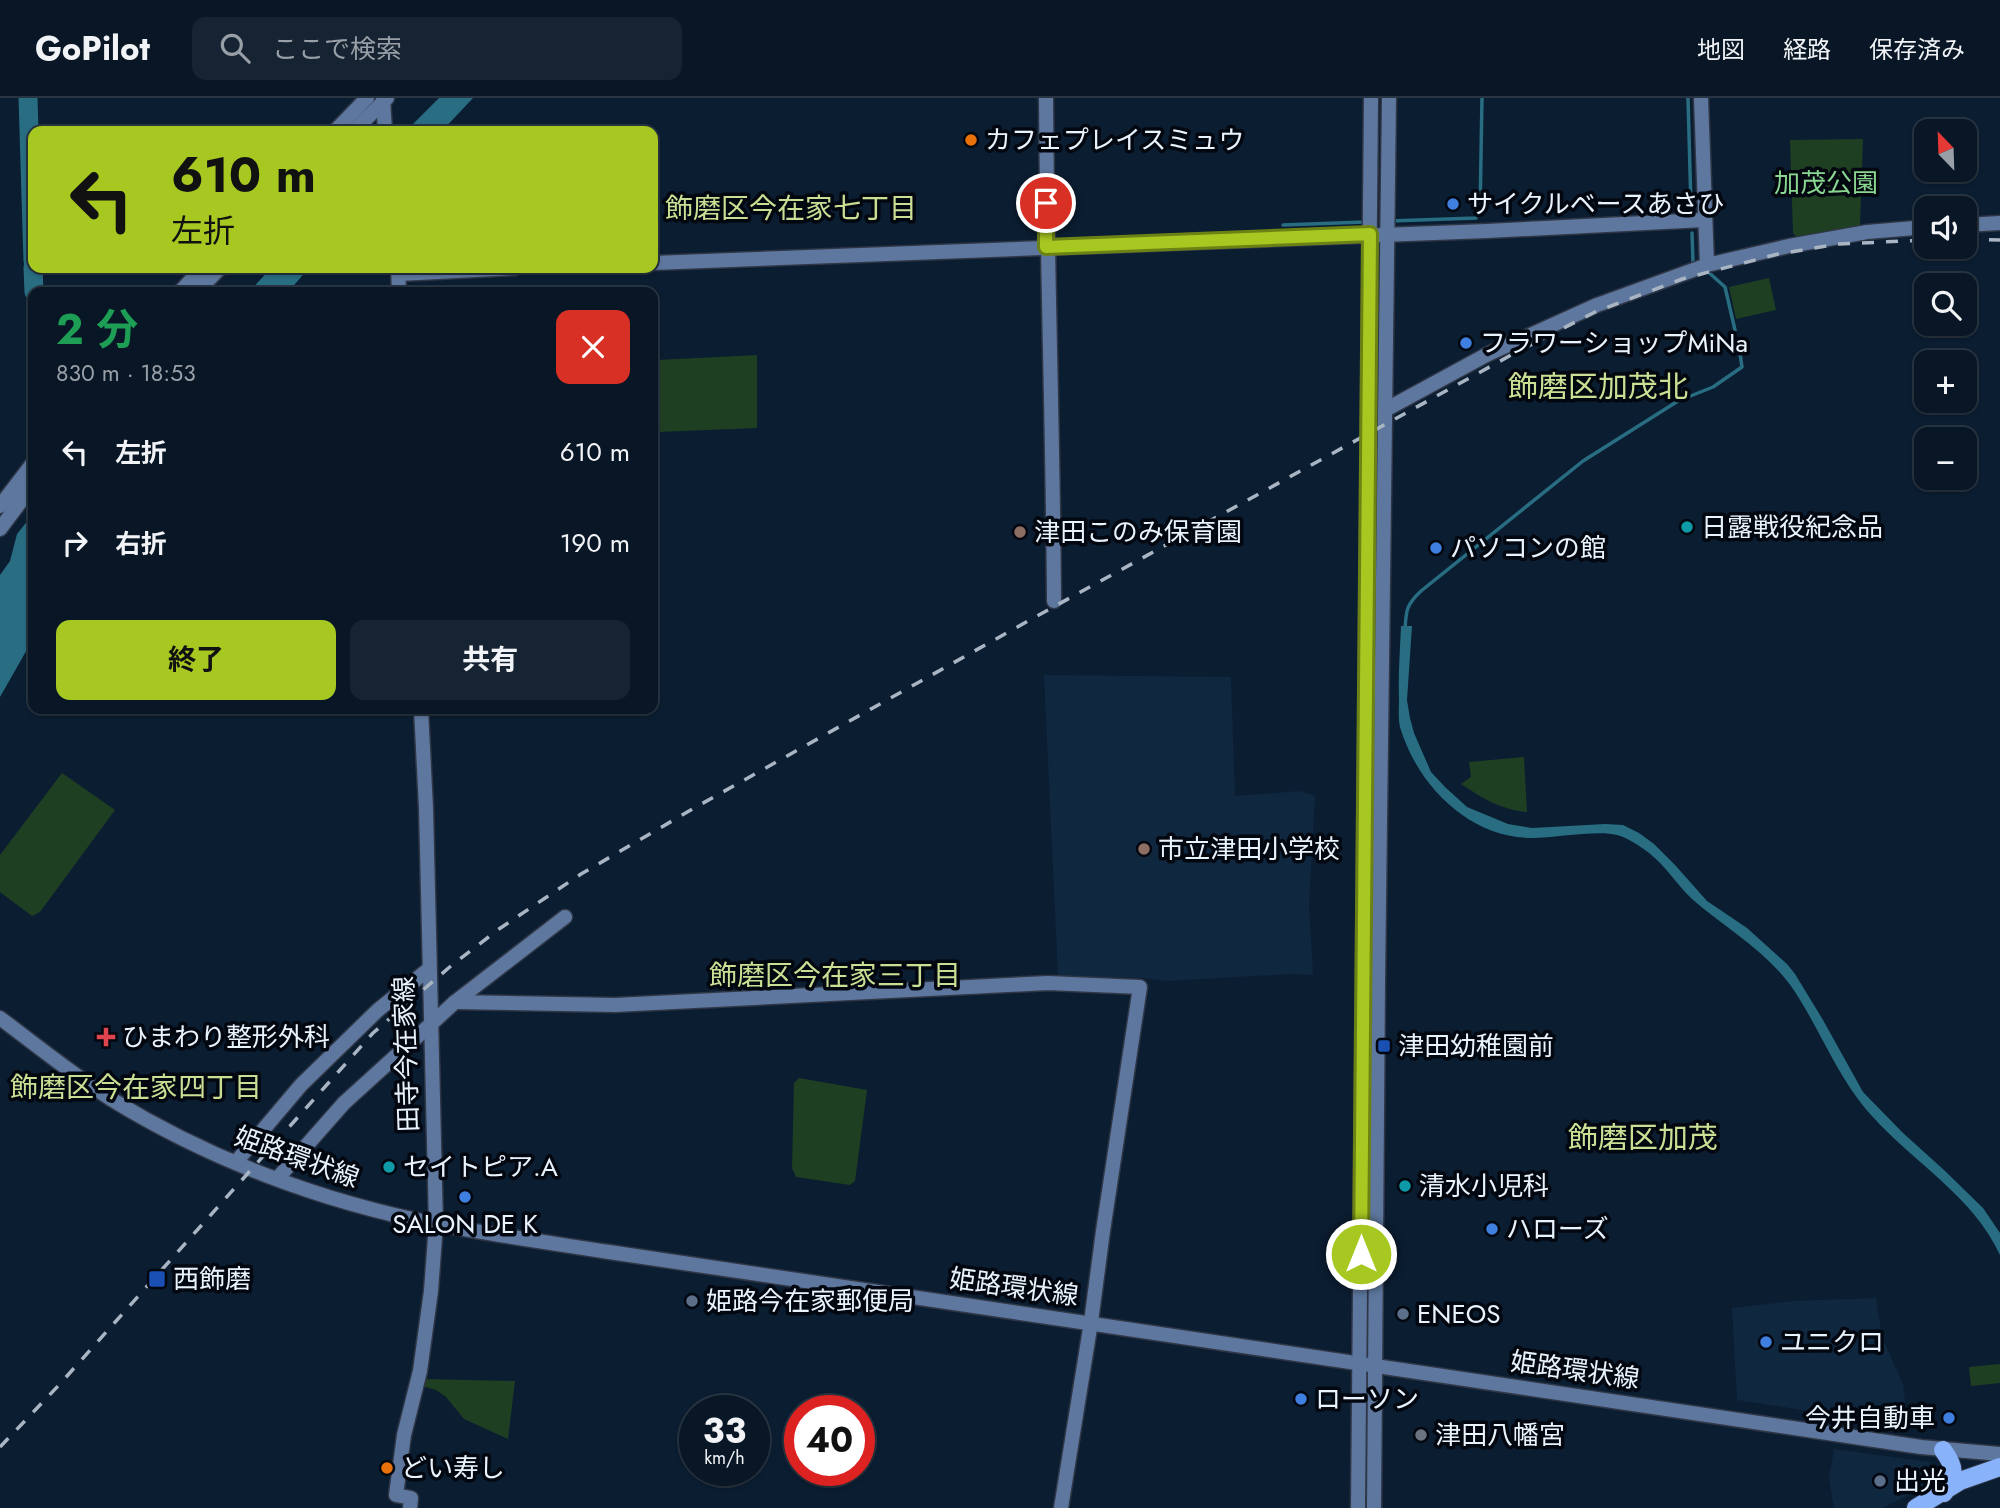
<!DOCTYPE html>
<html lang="ja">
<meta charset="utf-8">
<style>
:root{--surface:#081625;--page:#162332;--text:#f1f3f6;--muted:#989fa7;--line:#293542;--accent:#a6c821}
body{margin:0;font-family:Jost,"Noto Sans JP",sans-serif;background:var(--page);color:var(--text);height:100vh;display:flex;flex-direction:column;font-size:26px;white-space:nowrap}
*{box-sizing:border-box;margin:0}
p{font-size:23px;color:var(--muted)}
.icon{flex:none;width:38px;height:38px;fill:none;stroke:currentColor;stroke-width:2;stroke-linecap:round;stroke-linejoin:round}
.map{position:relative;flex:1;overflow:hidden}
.details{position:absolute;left:28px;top:189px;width:630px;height:427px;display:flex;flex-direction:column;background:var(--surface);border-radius:14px;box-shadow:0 2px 5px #0004,0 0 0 2px var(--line)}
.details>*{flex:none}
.top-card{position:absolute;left:28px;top:28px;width:630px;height:147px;border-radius:14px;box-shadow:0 2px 5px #0004,0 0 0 2px var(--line);background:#a6c821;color:#111;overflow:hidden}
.needle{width:46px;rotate:337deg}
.controls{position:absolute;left:1914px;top:21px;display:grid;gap:14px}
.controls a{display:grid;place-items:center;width:63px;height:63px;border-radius:14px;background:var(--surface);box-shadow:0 2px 5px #0004,0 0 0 2px var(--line);font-size:35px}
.speed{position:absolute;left:679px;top:1297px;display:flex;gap:14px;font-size:35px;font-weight:700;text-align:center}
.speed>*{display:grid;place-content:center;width:91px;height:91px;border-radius:50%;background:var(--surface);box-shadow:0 2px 5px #0004,0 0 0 2px var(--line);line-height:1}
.speed small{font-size:18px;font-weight:400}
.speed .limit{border:10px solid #d22;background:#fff;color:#111}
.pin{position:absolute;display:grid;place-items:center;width:60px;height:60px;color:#fff;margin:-30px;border:4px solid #fff;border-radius:50%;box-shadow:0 2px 7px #0007}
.me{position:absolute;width:77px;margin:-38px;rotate:0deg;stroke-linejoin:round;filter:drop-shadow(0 0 5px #0008)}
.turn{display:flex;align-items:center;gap:24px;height:147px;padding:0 28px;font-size:32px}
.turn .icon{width:91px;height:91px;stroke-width:2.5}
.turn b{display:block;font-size:49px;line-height:60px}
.round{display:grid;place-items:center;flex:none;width:74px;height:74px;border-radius:14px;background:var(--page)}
.headline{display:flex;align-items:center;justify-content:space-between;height:119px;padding:0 28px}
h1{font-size:42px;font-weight:700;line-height:52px;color:#1e9e55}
.action{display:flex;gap:14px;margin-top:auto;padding:14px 28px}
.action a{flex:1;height:80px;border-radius:14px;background:var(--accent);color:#111;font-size:28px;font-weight:700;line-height:80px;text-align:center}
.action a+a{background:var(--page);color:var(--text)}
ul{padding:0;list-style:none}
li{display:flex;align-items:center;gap:21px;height:91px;padding:0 28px}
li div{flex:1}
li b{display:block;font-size:26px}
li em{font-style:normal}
header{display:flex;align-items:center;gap:42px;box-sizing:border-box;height:98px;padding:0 35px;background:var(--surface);border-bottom:2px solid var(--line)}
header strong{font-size:33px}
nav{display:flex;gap:38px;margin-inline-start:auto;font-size:24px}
.search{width:490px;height:63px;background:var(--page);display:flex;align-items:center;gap:18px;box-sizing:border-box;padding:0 24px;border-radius:14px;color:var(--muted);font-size:26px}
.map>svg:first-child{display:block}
.built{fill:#102740}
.green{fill:#1f3f23}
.water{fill:#286d81}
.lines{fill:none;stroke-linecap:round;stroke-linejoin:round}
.stream{stroke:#286d81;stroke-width:3.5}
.river{stroke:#286d81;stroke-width:19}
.secondary-casing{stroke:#2f3646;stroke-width:17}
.highway-casing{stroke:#2f3646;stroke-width:20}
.secondary{stroke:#5d779e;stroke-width:14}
.highway{stroke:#88b2fa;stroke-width:18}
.rail{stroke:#a9b5c3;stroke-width:3.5;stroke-dasharray:12 12;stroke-linecap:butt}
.route-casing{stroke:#6c8215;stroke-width:18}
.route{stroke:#a6c821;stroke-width:12}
.food-dot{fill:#e8710a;stroke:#030710;stroke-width:2.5}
.shop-dot{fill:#3f7fe0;stroke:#030710;stroke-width:2.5}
.culture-dot{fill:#0f9aa8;stroke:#030710;stroke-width:2.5}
.education-dot{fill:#8d6e63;stroke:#030710;stroke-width:2.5}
.health-dot{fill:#e0444e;stroke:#030710;stroke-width:2.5}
.transit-dot{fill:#1a4fb4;stroke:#030710;stroke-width:2.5}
.service-dot{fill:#5c6f8a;stroke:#030710;stroke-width:2.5}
.worship-dot{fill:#6b7280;stroke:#030710;stroke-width:2.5}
.labels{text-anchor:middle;stroke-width:7;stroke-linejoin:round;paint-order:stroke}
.poi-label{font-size:26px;fill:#e9f3fe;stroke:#030710;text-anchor:start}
.park-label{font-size:26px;fill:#89d690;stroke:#030710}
.street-label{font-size:26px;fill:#e9f3fe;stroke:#030710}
.neighbourhood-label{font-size:28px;fill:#cadf94;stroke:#030710}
.quarter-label{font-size:30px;fill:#cadf94;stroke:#030710}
</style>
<header>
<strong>GoPilot</strong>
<div class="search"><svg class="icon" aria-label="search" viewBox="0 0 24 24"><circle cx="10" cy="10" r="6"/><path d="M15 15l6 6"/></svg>ここで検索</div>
<nav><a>地図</a><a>経路</a><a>保存済み</a></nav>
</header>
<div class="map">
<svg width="2000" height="1410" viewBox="0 0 2000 1410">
<rect width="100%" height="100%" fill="#0b1d31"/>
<g class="built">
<path d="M 1044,577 L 1230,579 L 1231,581 L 1235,698 L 1300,693 L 1315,698 L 1309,808 L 1313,877 L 1292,876 L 1167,883 L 1143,880 L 1058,878 Z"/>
<path d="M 1876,1200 L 1882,1239 L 1903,1286 L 1908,1328 L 1737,1302 L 1732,1210 L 1793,1203 Z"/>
<path d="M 1834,1351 L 1929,1364 L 1934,1384 L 1883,1410 L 1834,1410 L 1829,1381 Z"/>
</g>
<g class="green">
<path d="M 1863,41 L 1860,128 L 1854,132 L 1798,141 L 1793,135 L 1790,42 Z"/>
<path d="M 1769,180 L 1776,212 L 1736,221 L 1729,189 Z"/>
<path d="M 757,257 L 757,330 L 658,334 L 657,262 Z"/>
<path d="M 1524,659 L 1527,714 C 1499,711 1484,701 1461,686 L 1471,679 L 1469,664 Z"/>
<path d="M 62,675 L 115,712 L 40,814 L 32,818 L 0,794 L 0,757 Z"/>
<path d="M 799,980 L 867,992 L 855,1083 L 850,1087 L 796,1079 L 792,1070 L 794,985 Z"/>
<path d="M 2000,1266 L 2000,1285 L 1971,1288 L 1969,1269 Z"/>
<path d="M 424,1281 L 515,1283 L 508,1341 L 464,1321 L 446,1299 L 436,1292 L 422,1288 Z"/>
</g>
<g class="water">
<path d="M 439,0 L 473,0 L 442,33 L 406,33 Z"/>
<path d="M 271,170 L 309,170 L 288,194 L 249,194 Z"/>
<path d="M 33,416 L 33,541 L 0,599 L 0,477 L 10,463 L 17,436 Z"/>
<path d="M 1401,528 L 1412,528 L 1407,602 L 1410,620 L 1414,635 L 1431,674 L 1445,689 L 1467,709 L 1508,726 L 1532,730 L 1605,726 L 1623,727 L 1639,735 L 1654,746 L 1675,767 L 1707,803 L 1747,830 L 1787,866 L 1795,876 L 1823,922 L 1863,994 L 1903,1035 L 1944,1072 L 1983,1110 L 2000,1135 L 2000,1157 C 1973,1098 1914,1065 1872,1018 C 1837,980 1820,930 1791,888 C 1765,852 1725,830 1692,801 C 1677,787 1666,768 1649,755 C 1640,748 1628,740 1617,737 C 1597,732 1555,740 1532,740 C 1469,740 1417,687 1400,629 C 1398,620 1399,611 1399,602 C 1398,577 1400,553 1401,528 Z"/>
</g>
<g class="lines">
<g class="stream">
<path d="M 1688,0 L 1691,109"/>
<path d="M 1390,123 L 1476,120 L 1480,115 L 1482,0"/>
<path d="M 1283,127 L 1365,124"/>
<path d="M 1692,135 L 1693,164 L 1696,166"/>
<path d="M 1706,172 L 1725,189 L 1735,232"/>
<path d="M 1405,532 C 1406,513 1406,507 1421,493 L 1583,363 L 1678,303 L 1713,289 L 1742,269 L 1739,249"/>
</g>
<g class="river">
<path d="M 28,0 L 33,163"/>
<path d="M 33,170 L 34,194"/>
</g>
<g class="secondary-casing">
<g id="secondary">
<path d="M 383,0 L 385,33"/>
<path d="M 1046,0 C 1047,168 1053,335 1054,503"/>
<path d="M 1701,0 L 1707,167"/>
<path d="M 335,33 L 367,0"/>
<path d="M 354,33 L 387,0"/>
<path d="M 1965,127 L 2000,125"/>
<path d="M 653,165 L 1487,133 L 1704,122"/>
<path d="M 398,170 L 399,194"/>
<path d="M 399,176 L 514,170"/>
<path d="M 180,194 L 202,170"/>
<path d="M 197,194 L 220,170"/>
<path d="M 1385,312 L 1488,256 L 1597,207 L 1707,167 L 1789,148 L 1867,134 L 1927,129"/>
<path d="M 0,408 L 33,365"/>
<path d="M 0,431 L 33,387"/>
<path d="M 455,904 L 615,907 L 1048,885 L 1140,889 L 1103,1133 L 1091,1224 L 1061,1410"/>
<path d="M 0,920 C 36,947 73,977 111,1001 C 210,1062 323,1104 436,1126 C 493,1137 551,1145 609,1154 L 1921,1349 L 2000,1356"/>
<path d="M 236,1064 L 301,987 L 378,912 L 429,871"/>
<path d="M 277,1081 L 344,1005 L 430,927 L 455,904 L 565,819"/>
<path d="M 410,1410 L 411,1400 L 396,1397 L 404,1337 L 420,1273 L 431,1193 L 436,1126 L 426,710 L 421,611"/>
<path d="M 1358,1410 L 1371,0"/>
<path d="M 1374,1410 L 1378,884 L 1389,0"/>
</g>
</g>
<g class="highway-casing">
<g id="highway">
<path d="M 1943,1352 C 1956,1370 1955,1375 1944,1395"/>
<path d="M 1916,1410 L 1960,1383 L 2000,1369"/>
</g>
</g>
<use href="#secondary" class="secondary"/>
<use href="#highway" class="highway"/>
<g class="rail">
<path d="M 1965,141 L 2000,142"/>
<path d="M 0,1349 L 59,1287 L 373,935 L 452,867 L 499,831 L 581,776 L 696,709 L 1037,518 L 1513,256 L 1595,214 L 1682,181 L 1778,156 L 1839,146 L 1927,142"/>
</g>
</g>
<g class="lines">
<g class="route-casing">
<path id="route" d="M 1046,105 L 1046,149 L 1370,136 L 1361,1156"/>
</g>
<use href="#route" class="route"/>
</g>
<g class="food-dot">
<circle cx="971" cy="42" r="7"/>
<circle cx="387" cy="1370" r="7"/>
</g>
<g class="shop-dot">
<circle cx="1453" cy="106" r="7"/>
<circle cx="1466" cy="245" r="7"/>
<circle cx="1436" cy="450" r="7"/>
<circle cx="465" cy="1099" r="7"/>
<circle cx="1492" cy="1131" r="7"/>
<circle cx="1766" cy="1244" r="7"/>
<circle cx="1301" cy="1301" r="7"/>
<circle cx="1949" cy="1320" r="7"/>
</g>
<g class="culture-dot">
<circle cx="1687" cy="429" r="7"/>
<circle cx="389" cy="1069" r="7"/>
<circle cx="1405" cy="1088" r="7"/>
</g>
<g class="education-dot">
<circle cx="1020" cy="434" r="7"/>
<circle cx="1144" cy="751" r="7"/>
</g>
<path class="health-dot" d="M102.5 928.5h7v7h7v7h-7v7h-7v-7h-7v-7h7z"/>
<g class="transit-dot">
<rect x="1377" y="941" width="14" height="14" rx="3.5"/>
<rect x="148" y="1172" width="18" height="18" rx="3.5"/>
</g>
<g class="service-dot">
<circle cx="692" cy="1203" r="7"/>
<circle cx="1403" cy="1216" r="7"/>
<circle cx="1880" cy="1383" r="7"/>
</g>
<circle class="worship-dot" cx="1421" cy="1337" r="7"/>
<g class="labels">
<g class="poi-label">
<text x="985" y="51">カフェプレイスミュウ</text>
<text x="1467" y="115">サイクルベースあさひ</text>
<text x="1480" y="254">フラワーショップMiNa</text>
<text x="1701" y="438">日露戦役紀念品</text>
<text x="1034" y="443">津田このみ保育園</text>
<text x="1450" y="459">パソコンの館</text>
<text x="1158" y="760">市立津田小学校</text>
<text x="122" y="948">ひまわり整形外科</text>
<text x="1398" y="957">津田幼稚園前</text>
<text x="403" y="1078">セイトピア.A</text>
<text x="1419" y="1097">清水小児科</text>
<text x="465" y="1135" text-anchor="middle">SALON DE K</text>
<text x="1506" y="1140">ハローズ</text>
<text x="173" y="1190">西飾磨</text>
<text x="706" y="1212">姫路今在家郵便局</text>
<text x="1417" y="1225">ENEOS</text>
<text x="1780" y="1253">ユニクロ</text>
<text x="1315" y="1310">ローソン</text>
<text x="1935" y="1329" text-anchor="end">今井自動車</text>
<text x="1435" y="1346">津田八幡宮</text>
<text x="401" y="1379">どい寿し</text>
<text x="1894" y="1392">出光</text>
</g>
<g class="park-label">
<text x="1826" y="94">加茂公園</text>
</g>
<g class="street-label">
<text transform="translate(406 956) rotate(-92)" y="9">田寺今在家線</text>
<text transform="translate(297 1059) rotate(20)" y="9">姫路環状線</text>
<text transform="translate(1014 1189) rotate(8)" y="9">姫路環状線</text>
<text transform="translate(1575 1272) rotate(8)" y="9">姫路環状線</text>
</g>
<g class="neighbourhood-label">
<text x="791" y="120">飾磨区今在家七丁目</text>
<text x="835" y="887">飾磨区今在家三丁目</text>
<text x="136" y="999">飾磨区今在家四丁目</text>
</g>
<g class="quarter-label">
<text x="1598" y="299">飾磨区加茂北</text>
<text x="1643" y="1050">飾磨区加茂</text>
</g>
</g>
</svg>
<div class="controls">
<a><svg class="needle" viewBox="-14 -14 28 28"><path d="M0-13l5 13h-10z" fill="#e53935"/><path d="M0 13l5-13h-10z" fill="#989fa7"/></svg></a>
<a><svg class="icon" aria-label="sound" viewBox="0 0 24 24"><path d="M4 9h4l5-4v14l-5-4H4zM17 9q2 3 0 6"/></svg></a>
<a><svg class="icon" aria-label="search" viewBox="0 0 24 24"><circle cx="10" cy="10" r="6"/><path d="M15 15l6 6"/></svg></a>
<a>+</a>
<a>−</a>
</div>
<div class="speed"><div>33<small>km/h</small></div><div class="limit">40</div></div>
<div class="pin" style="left:1046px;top:105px;background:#d93025"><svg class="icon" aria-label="arrive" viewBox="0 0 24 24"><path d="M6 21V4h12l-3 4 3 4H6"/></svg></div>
<svg class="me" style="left:1361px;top:1156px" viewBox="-20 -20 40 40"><circle r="17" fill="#a6c821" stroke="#fff" stroke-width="3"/><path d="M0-11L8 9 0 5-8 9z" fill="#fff"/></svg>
<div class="top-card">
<div class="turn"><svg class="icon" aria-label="left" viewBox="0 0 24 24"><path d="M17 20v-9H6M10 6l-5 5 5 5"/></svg><div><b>610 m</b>左折</div></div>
</div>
<section class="details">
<div class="headline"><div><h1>2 分</h1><p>830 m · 18:53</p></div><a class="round" style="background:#d93025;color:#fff"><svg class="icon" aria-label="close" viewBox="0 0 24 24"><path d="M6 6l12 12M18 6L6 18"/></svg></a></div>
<ul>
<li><svg class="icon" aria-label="left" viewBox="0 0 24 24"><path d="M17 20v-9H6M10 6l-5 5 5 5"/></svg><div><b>左折</b></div><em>610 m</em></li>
<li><svg class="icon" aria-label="right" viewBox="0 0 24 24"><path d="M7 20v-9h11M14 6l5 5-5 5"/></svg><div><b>右折</b></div><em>190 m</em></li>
</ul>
<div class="action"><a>終了</a><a>共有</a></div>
</section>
</div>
